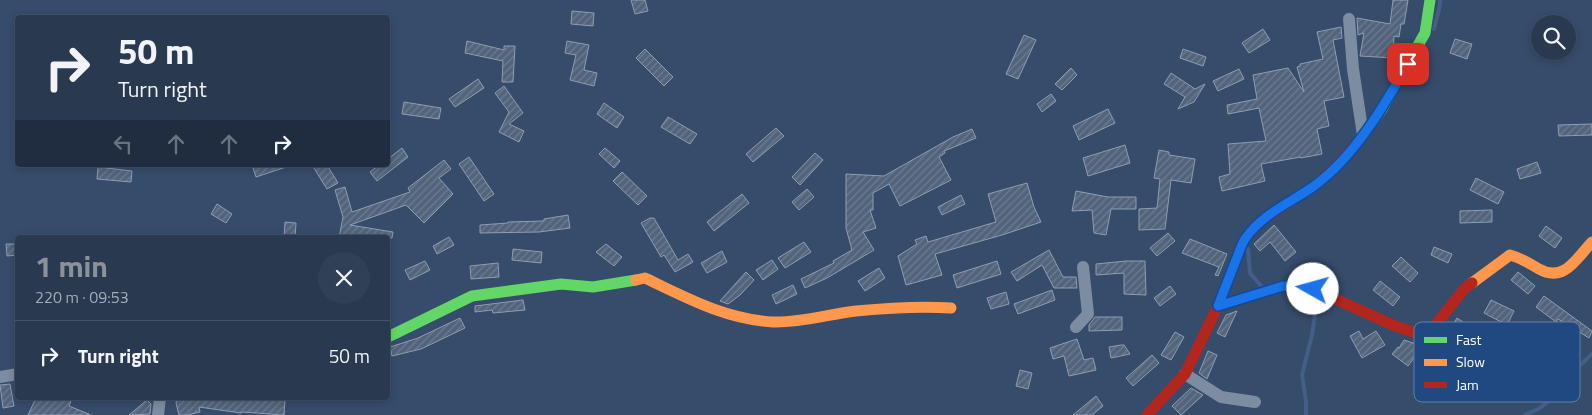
<!DOCTYPE html>
<meta charset="utf-8">
<style>
:root{--surface:#283950;--page:#304057;--text:#f1f3f6;--muted:#a5acb7;--line:#445367;--accent:#8c9099}
body{margin:0;font-family:"Titillium Web",sans-serif;background:var(--page);color:var(--text);height:100vh;display:flex;flex-direction:column;font-size:19px;white-space:nowrap}
*{box-sizing:border-box;margin:0}
p{font-size:16px;color:var(--muted)}
.icon{flex:none;width:28px;height:28px;fill:none;stroke:currentColor;stroke-width:2;stroke-linecap:round;stroke-linejoin:round}
.map{position:relative;flex:1;overflow:hidden}
.side{position:absolute;left:15px;top:235px;width:375px;height:165px;display:flex;flex-direction:column;background:var(--surface);border-radius:5px;box-shadow:0 2px 8px #0003,0 0 0 1px var(--line)}
.side>*{flex:none}
.banner{position:absolute;left:15px;top:15px;width:375px;height:152px;border-radius:5px;box-shadow:0 2px 8px #0003,0 0 0 1px var(--line);background:#283950;color:var(--text);overflow:hidden}
.buttons{position:absolute;left:1531px;top:15px;display:grid;gap:10px}
.buttons a{display:grid;place-items:center;width:45px;height:45px;border-radius:50%;background:var(--surface);box-shadow:0 2px 8px #0003,0 0 0 1px var(--line);font-size:25px}
.pin{position:absolute;display:grid;place-items:center;width:42px;height:42px;color:#fff;margin:-21px;border-radius:10px;box-shadow:0 2px 8px #0006}
.me{position:absolute;width:55px;margin:-28px;rotate:277deg;stroke-linejoin:round;filter:drop-shadow(0 0 4px #0008)}
.turn{display:flex;align-items:center;gap:18px;height:105px;padding:0 20px;font-size:22px}
.turn .icon{width:65px;height:65px;stroke-width:2.5}
.turn b{display:block;font-size:35px;line-height:42px}
.lanes{display:flex;align-items:center;height:48px;padding:0 20px;background:#0003;justify-content:center;gap:25px;direction:ltr}
.lanes .off{opacity:.35}
.round{display:grid;place-items:center;flex:none;width:52px;height:52px;border-radius:26px;background:var(--page)}
.head{display:flex;align-items:center;justify-content:space-between;height:85px;padding:0 20px}
h1{font-size:30px;font-weight:700;line-height:38px;color:var(--accent)}
ul{padding:0;list-style:none}
li{display:flex;align-items:center;gap:15px;height:70px;padding:0 20px;border-top:1px solid var(--line)}
li div{flex:1}
li b{display:block;font-size:19px}
li em{font-style:normal}
.map>svg:first-child{display:block}
.lines{fill:none;stroke-linecap:round;stroke-linejoin:round}
.stream{stroke:#435f88;stroke-width:4}
.building{fill:url(#building-hatch);stroke:#8f9db0}
.street{stroke:#7c8ca1;stroke-width:12}
.fast{stroke:#63d668;stroke-width:11}
.slow{stroke:#ff974d;stroke-width:11}
.jam{stroke:#b3261e;stroke-width:11}
.route-casing{stroke:#114b97;stroke-width:12}
.route{stroke:#1a73e8;stroke-width:9}
.key{fill:#204881;stroke:#637fa7;stroke-width:1}
.key-label{font-size:14px;fill:#fff}
</style>
<div class="map">
<svg width="1592" height="415" viewBox="0 0 1592 415">
<defs>
<pattern id="building-hatch" width="6" height="6" patternUnits="userSpaceOnUse" patternTransform="scale(1.25)"><rect width="6" height="6" fill="#52647c"/><path d="M-1 1l2-2M0 6l6-6M5 7l2-2" fill="none" stroke="#6c7b90"/></pattern>
</defs>
<rect width="100%" height="100%" fill="#364c6b"/>
<g class="lines">
<g class="stream">
<path d="M 1434,29 L 1440,5 L 1440,0"/>
<path d="M 1248,249 L 1250,273 L 1262,287"/>
<path d="M 1296,294 L 1309,302 L 1315,315 L 1312,335 L 1302,375 L 1306,401 L 1306,415"/>
<path d="M 1525,415 L 1540,408 L 1551,399 L 1559,391 L 1565,379 L 1592,354"/>
</g>
</g>
<g class="building">
<path d="M 631,0 L 645,0 L 648,11 L 635,14 Z"/>
<path d="M 1393,0 L 1408,0 L 1404,24 L 1401,24 L 1399,37 L 1394,36 L 1393,58 L 1360,56 L 1364,33 L 1358,35 L 1357,18 L 1390,24 Z"/>
<path d="M 572,11 L 594,13 L 593,26 L 571,24 Z"/>
<path d="M 1341,27 L 1342,38 L 1333,40 L 1344,97 L 1324,101 L 1329,126 L 1317,129 L 1322,154 L 1301,158 L 1301,157 L 1261,164 L 1265,181 L 1222,191 L 1219,177 L 1230,174 L 1228,144 L 1266,141 L 1259,108 L 1228,114 L 1227,105 L 1257,99 L 1253,75 L 1288,68 L 1304,92 L 1297,67 L 1300,66 L 1300,64 L 1323,59 L 1317,32 Z"/>
<path d="M 1263,29 L 1270,40 L 1249,53 L 1242,43 Z"/>
<path d="M 1024,35 L 1036,40 L 1018,79 L 1006,74 Z"/>
<path d="M 1455,39 L 1472,44 L 1467,59 L 1450,53 Z"/>
<path d="M 467,41 L 504,50 L 504,46 L 515,46 L 513,82 L 502,82 L 503,61 L 465,53 Z"/>
<path d="M 567,41 L 589,45 L 584,70 L 597,73 L 594,86 L 570,80 L 576,55 L 565,53 Z"/>
<path d="M 645,49 L 673,77 L 664,86 L 636,58 Z"/>
<path d="M 1183,49 L 1206,57 L 1203,66 L 1180,58 Z"/>
<path d="M 1071,68 L 1077,75 L 1062,90 L 1055,84 Z"/>
<path d="M 1239,69 L 1244,79 L 1218,91 L 1213,81 Z"/>
<path d="M 1171,73 L 1195,89 L 1205,84 L 1194,102 L 1178,109 L 1185,97 L 1164,84 Z"/>
<path d="M 478,79 L 484,88 L 455,107 L 449,99 Z"/>
<path d="M 504,86 L 523,113 L 509,124 L 524,131 L 519,142 L 499,132 L 509,112 L 495,93 Z"/>
<path d="M 1051,94 L 1056,101 L 1042,112 L 1037,104 Z"/>
<path d="M 404,102 L 441,108 L 439,119 L 402,114 Z"/>
<path d="M 604,103 L 624,117 L 617,128 L 597,114 Z"/>
<path d="M 1108,109 L 1115,123 L 1079,140 L 1073,126 Z"/>
<path d="M 668,117 L 697,134 L 690,144 L 661,127 Z"/>
<path d="M 1592,124 L 1592,135 L 1559,136 L 1558,125 Z"/>
<path d="M 776,128 L 784,136 L 753,162 L 746,154 Z"/>
<path d="M 972,129 L 976,138 L 944,151 L 945,153 L 939,157 L 951,180 L 900,206 L 889,184 L 873,193 L 873,210 L 870,210 L 876,228 L 863,232 L 874,250 L 827,278 L 805,288 L 801,279 L 834,263 L 833,261 L 852,250 L 846,228 L 846,174 L 884,176 L 953,137 Z"/>
<path d="M 1125,145 L 1130,163 L 1088,176 L 1083,158 Z"/>
<path d="M 402,148 L 408,157 L 377,181 L 370,172 L 379,165 L 388,165 L 388,159 Z"/>
<path d="M 605,148 L 620,161 L 614,168 L 599,154 Z"/>
<path d="M 1159,150 L 1169,152 L 1169,155 L 1195,159 L 1191,183 L 1171,180 L 1165,229 L 1139,230 L 1139,209 L 1157,208 L 1160,179 L 1154,178 Z"/>
<path d="M 815,153 L 823,160 L 800,185 L 792,177 Z"/>
<path d="M 469,157 L 494,194 L 484,201 L 459,164 Z"/>
<path d="M 444,160 L 451,169 L 439,178 L 453,194 L 424,223 L 406,205 L 350,225 L 393,232 L 392,238 L 339,238 L 343,217 L 335,190 L 345,187 L 352,212 L 410,192 L 408,188 Z"/>
<path d="M 1537,162 L 1541,173 L 1520,179 L 1517,169 Z"/>
<path d="M 262,165 L 286,165 L 286,167 L 256,177 L 253,168 Z"/>
<path d="M 312,165 L 327,165 L 338,183 L 327,189 Z"/>
<path d="M 98,167 L 132,171 L 131,182 L 97,179 Z"/>
<path d="M 622,172 L 647,196 L 638,205 L 613,181 Z"/>
<path d="M 1476,178 L 1504,192 L 1498,204 L 1470,190 Z"/>
<path d="M 1027,183 L 1034,207 L 1041,222 L 1002,235 L 935,254 L 942,275 L 906,285 L 898,256 L 917,244 L 915,240 L 926,236 L 928,242 L 996,222 L 988,194 Z"/>
<path d="M 807,189 L 814,197 L 799,210 L 792,202 Z"/>
<path d="M 1076,191 L 1108,197 L 1136,197 L 1136,209 L 1111,209 L 1106,235 L 1094,233 L 1092,210 L 1072,211 Z"/>
<path d="M 742,194 L 749,203 L 714,231 L 707,222 Z"/>
<path d="M 961,195 L 965,204 L 942,215 L 938,207 Z"/>
<path d="M 217,204 L 232,214 L 226,223 L 211,214 Z"/>
<path d="M 1492,210 L 1492,222 L 1460,223 L 1460,211 Z"/>
<path d="M 568,215 L 570,228 L 539,232 L 480,233 L 480,225 L 508,223 L 508,222 L 544,221 L 544,219 Z"/>
<path d="M 650,218 L 654,218 L 678,260 L 688,254 L 693,262 L 675,272 L 664,255 L 661,257 L 641,223 Z"/>
<path d="M 285,222 L 296,223 L 295,238 L 284,238 Z"/>
<path d="M 1274,225 L 1296,252 L 1285,261 L 1270,242 L 1260,251 L 1254,244 Z"/>
<path d="M 1546,226 L 1562,238 L 1555,248 L 1539,236 Z"/>
<path d="M 1168,233 L 1175,241 L 1157,256 L 1150,248 Z"/>
<path d="M 449,237 L 454,245 L 437,254 L 433,246 Z"/>
<path d="M 1190,239 L 1227,254 L 1218,276 L 1215,275 L 1219,267 L 1182,253 Z"/>
<path d="M 804,242 L 811,252 L 785,268 L 778,258 Z"/>
<path d="M 6,244 L 18,244 L 18,255 L 7,256 Z"/>
<path d="M 606,244 L 622,257 L 614,266 L 596,252 Z"/>
<path d="M 1434,247 L 1452,254 L 1448,263 L 1431,255 Z"/>
<path d="M 513,249 L 542,252 L 541,263 L 512,260 Z"/>
<path d="M 1049,250 L 1063,277 L 1076,277 L 1077,288 L 1054,288 L 1042,265 L 1017,281 L 1011,272 Z"/>
<path d="M 722,251 L 727,262 L 707,273 L 701,263 Z"/>
<path d="M 1401,257 L 1418,273 L 1410,282 L 1392,266 Z"/>
<path d="M 772,260 L 778,269 L 763,280 L 756,270 Z"/>
<path d="M 425,261 L 430,270 L 410,280 L 405,270 Z"/>
<path d="M 997,261 L 1001,274 L 957,288 L 953,275 Z"/>
<path d="M 1126,261 L 1145,261 L 1146,295 L 1124,294 L 1124,273 L 1096,275 L 1096,264 Z"/>
<path d="M 498,263 L 499,277 L 471,279 L 470,266 Z"/>
<path d="M 879,268 L 885,278 L 865,291 L 858,281 Z"/>
<path d="M 746,272 L 754,280 L 740,295 L 728,304 L 720,301 Z"/>
<path d="M 1518,272 L 1535,286 L 1528,294 L 1511,280 Z"/>
<path d="M 1380,281 L 1400,297 L 1393,306 L 1373,290 Z"/>
<path d="M 793,285 L 797,294 L 776,304 L 772,295 Z"/>
<path d="M 1170,286 L 1176,294 L 1160,306 L 1154,298 Z"/>
<path d="M 1052,290 L 1055,300 L 1018,314 L 1014,304 Z"/>
<path d="M 1006,292 L 1009,304 L 991,309 L 987,298 Z"/>
<path d="M 1544,296 L 1592,331 L 1589,338 L 1558,319 L 1556,322 L 1536,307 Z"/>
<path d="M 523,300 L 525,310 L 493,313 L 492,310 L 475,312 L 475,306 Z"/>
<path d="M 1491,300 L 1514,311 L 1507,325 L 1484,313 Z"/>
<path d="M 1237,311 L 1225,337 L 1217,333 L 1226,315 Z"/>
<path d="M 1095,317 L 1122,317 L 1122,330 L 1089,331 L 1089,325 Z"/>
<path d="M 460,318 L 465,328 L 421,349 L 392,356 L 390,347 L 418,338 Z"/>
<path d="M 1457,318 L 1476,331 L 1471,339 L 1452,326 Z"/>
<path d="M 1359,331 L 1363,339 L 1376,331 L 1385,345 L 1362,358 L 1350,336 Z"/>
<path d="M 1175,332 L 1184,337 L 1171,360 L 1161,355 Z"/>
<path d="M 1077,339 L 1084,360 L 1093,358 L 1096,370 L 1069,376 L 1064,356 L 1053,359 L 1050,348 Z"/>
<path d="M 1404,340 L 1425,347 L 1420,355 L 1417,354 L 1408,366 L 1392,354 L 1398,347 L 1399,348 Z"/>
<path d="M 1121,345 L 1124,345 L 1130,354 L 1111,358 L 1109,347 Z"/>
<path d="M 1208,351 L 1217,355 L 1207,379 L 1199,373 Z"/>
<path d="M 1152,355 L 1159,363 L 1133,386 L 1126,378 Z"/>
<path d="M 1020,370 L 1032,373 L 1028,389 L 1016,386 Z"/>
<path d="M 10,384 L 14,406 L 3,408 L 0,385 Z"/>
<path d="M 1191,388 L 1203,395 L 1181,415 L 1172,406 Z"/>
<path d="M 1096,396 L 1103,406 L 1092,415 L 1073,415 Z"/>
<path d="M 36,398 L 72,398 L 69,406 L 91,415 L 28,415 Z"/>
<path d="M 177,398 L 240,398 L 251,399 L 253,398 L 285,400 L 284,415 L 242,412 L 241,413 L 199,407 L 200,412 L 187,415 L 179,415 L 176,403 Z"/>
<path d="M 147,400 L 151,404 L 150,414 L 129,415 Z"/>
</g>
<g class="lines">
<g class="street">
<path d="M 1349,19 L 1353,69 L 1363,135"/>
<path d="M 1076,327 L 1088,314 L 1083,267"/>
<path d="M 1185,374 L 1221,397 L 1255,402"/>
<path d="M 0,377 L 18,374"/>
<path d="M 158,415 L 160,398"/>
</g>
<g class="fast">
<path d="M 1360,139 L 1382,109 L 1425,33 L 1430,0"/>
<path d="M 388,337 L 472,296 L 561,284 L 593,287 L 636,280"/>
</g>
<g class="slow">
<path d="M 636,280 L 645,278 C 687,298 725,319 773,322 C 801,323 829,314 856,311 C 887,308 920,306 951,308"/>
<path d="M 1472,283 L 1510,255 C 1521,258 1529,263 1539,269 C 1564,283 1576,259 1592,242"/>
</g>
<g class="jam">
<path d="M 1218,306 L 1283,286 L 1313,289 L 1393,325 L 1418,334 L 1430,332 L 1465,288 L 1472,283"/>
<path d="M 1147,415 L 1185,374 L 1218,306 L 1244,240 L 1261,221 L 1314,186 L 1337,165 L 1360,139"/>
</g>
</g>
<g class="lines">
<g class="route-casing">
<path id="route" d="M 1313,289 L 1283,286 L 1218,306 C 1224,291 1230,275 1236,260 C 1239,253 1241,245 1245,239 C 1262,214 1290,203 1314,186 C 1354,157 1384,106 1408,64"/>
</g>
<use href="#route" class="route"/>
</g>
<rect x="1414" y="322" width="166" height="80" rx="8" class="key"/>
<rect x="1424" y="337" width="23" height="6" fill="#63d668"/>
<rect x="1424" y="359" width="23" height="7" fill="#ff974d"/>
<rect x="1424" y="382" width="23" height="6" fill="#b3261e"/>
<g class="key-label">
<text x="1456" y="345">Fast</text>
<text x="1456" y="367">Slow</text>
<text x="1456" y="390">Jam</text>
</g>
</svg>
<div class="buttons">
<a><svg class="icon" aria-label="search" viewBox="0 0 24 24"><circle cx="10" cy="10" r="6"/><path d="M15 15l6 6"/></svg></a>
</div>
<div class="pin" style="left:1408px;top:64px;background:#d93025"><svg class="icon" aria-label="arrive" viewBox="0 0 24 24"><path d="M6 21V4h12l-3 4 3 4H6"/></svg></div>
<svg class="me" style="left:1313px;top:289px" viewBox="-20 -20 40 40"><circle r="19" fill="#fff"/><path d="M0-13L10 11 0 6-10 11z" fill="#1a73e8"/></svg>
<div class="banner">
<div class="turn"><svg class="icon" aria-label="right" viewBox="0 0 24 24"><path d="M7 20v-9h11M14 6l5 5-5 5"/></svg><div><b>50 m</b>Turn right</div></div>
<div class="lanes"><svg class="icon off" aria-label="left" viewBox="0 0 24 24"><path d="M17 20v-9H6M10 6l-5 5 5 5"/></svg><svg class="icon off" aria-label="ahead" viewBox="0 0 24 24"><path d="M12 20V5M6 11l6-6 6 6"/></svg><svg class="icon off" aria-label="ahead" viewBox="0 0 24 24"><path d="M12 20V5M6 11l6-6 6 6"/></svg><svg class="icon" aria-label="right" viewBox="0 0 24 24"><path d="M7 20v-9h11M14 6l5 5-5 5"/></svg></div>
</div>
<section class="side">
<div class="head"><div><h1>1 min</h1><p>220 m · 09:53</p></div><a class="round"><svg class="icon" aria-label="close" viewBox="0 0 24 24"><path d="M6 6l12 12M18 6L6 18"/></svg></a></div>
<ul>
<li><svg class="icon" aria-label="right" viewBox="0 0 24 24"><path d="M7 20v-9h11M14 6l5 5-5 5"/></svg><div><b>Turn right</b></div><em>50 m</em></li>
</ul>
</section>
</div>
